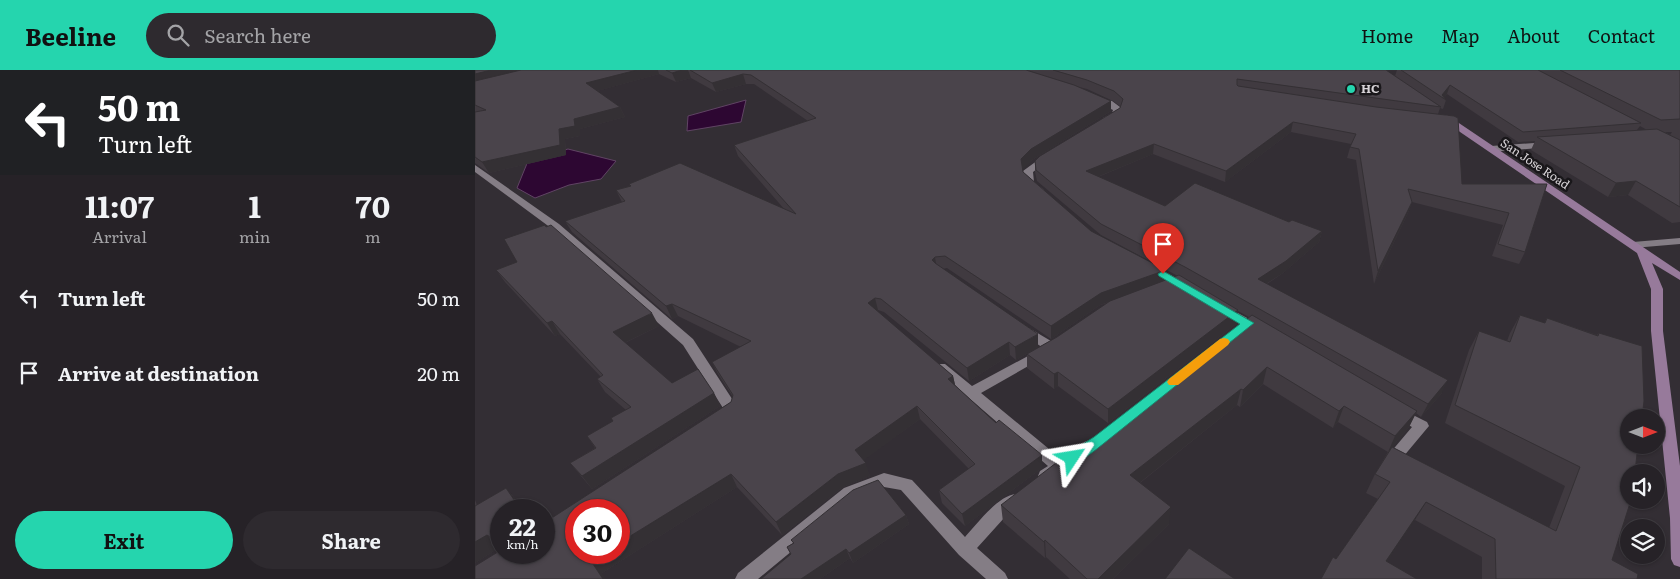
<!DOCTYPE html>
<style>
:root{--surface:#262227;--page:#2e2a2f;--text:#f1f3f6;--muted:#a4a4a7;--line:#423f44;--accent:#25d5ae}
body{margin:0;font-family:Literata,serif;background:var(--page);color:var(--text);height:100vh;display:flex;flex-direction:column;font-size:19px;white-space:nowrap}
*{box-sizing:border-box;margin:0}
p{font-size:16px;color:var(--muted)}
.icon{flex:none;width:28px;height:28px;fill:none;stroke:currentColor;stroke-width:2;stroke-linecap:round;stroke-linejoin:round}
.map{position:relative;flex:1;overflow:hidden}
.panel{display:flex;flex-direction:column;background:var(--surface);width:475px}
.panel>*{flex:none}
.hud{background:#202124;color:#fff;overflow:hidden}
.needle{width:32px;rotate:90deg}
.fabs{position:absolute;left:1145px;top:339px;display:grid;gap:10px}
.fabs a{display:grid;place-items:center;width:45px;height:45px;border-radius:50%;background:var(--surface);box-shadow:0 1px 4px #0004,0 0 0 1px var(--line);font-size:25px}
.speed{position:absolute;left:15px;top:429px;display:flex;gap:10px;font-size:25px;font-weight:700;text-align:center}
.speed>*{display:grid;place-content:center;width:65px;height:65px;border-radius:50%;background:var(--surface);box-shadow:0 1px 4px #0004,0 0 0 1px var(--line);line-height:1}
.speed small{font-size:12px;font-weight:400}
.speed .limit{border:8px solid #d22;background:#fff;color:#111}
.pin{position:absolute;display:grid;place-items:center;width:42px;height:42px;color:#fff;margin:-51px -21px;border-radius:50% 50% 50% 0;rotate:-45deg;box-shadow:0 0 5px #0007}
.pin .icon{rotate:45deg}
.me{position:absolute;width:55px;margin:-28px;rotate:57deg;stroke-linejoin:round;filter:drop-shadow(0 0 4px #0008)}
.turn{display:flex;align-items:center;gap:18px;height:105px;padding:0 15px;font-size:22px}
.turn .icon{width:65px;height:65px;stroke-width:2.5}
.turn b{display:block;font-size:35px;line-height:42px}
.eta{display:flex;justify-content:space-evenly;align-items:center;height:85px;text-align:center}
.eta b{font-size:30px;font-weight:700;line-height:35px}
.button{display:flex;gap:10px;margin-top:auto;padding:10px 15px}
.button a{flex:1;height:58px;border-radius:30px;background:var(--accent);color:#111;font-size:20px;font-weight:700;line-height:58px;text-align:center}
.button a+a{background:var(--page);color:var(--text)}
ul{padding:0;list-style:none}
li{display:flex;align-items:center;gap:15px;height:75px;padding:0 15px}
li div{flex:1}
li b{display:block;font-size:19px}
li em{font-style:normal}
header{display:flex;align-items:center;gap:30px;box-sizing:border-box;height:70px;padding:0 25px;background:var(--accent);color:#111}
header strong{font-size:24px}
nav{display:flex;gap:28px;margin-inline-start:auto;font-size:18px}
.search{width:350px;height:45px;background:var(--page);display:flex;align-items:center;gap:12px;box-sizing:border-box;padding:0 18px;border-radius:28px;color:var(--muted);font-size:19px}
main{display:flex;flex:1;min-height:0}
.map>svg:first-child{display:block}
.water{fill:#2d0732;stroke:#604464}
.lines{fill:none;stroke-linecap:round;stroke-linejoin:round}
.street{fill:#847d85;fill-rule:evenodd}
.secondary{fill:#977a9b;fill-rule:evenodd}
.wall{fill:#403a40;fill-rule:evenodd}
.shaded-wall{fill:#343034}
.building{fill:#4a444b;stroke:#343034}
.route{fill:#25d5ae;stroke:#188a71}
.slow{fill:#f59e0b}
.poi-dot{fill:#25d5ae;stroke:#19171a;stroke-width:2}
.labels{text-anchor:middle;stroke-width:5;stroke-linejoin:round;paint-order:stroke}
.far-poi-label{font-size:12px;font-weight:bold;fill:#d7d3d7;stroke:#19171a;text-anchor:start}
.far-street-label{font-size:12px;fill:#d7d3d7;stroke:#19171a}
</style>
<header>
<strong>Beeline</strong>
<div class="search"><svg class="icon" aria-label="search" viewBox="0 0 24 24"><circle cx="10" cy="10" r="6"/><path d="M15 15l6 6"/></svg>Search here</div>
<nav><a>Home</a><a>Map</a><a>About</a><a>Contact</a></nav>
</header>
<main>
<section class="panel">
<div class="hud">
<div class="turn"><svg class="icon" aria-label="left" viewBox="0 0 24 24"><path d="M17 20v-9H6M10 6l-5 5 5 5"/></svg><div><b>50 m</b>Turn left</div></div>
</div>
<div class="eta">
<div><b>11:07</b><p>Arrival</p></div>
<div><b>1</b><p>min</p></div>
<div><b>70</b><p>m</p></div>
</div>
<ul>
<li><svg class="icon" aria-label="left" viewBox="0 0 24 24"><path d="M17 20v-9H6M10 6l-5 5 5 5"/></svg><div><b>Turn left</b></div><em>50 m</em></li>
<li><svg class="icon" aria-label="arrive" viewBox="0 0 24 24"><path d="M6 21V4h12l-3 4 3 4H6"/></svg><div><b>Arrive at destination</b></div><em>20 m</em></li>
</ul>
<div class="button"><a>Exit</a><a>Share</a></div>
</section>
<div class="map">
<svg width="1205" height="509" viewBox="0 0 1205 509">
<rect width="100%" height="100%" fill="#332e34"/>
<g class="water">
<path d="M 271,30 L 266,52 L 212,61 L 213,46 Z"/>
<path d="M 93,79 L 141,91 L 126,109 L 94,115 L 60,128 L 42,118 L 53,91 Z"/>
</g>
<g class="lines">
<g class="street">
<path d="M 618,26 L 637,31 L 645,37 L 644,46 L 634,52 L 628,52 L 628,48 L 637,43 L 638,40 L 618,30 Z"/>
<path d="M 1073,72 L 1076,73 L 1076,77 L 1016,82 L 1012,79 L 1016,76 Z"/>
<path d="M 574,82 L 578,85 L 577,87 L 558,102 L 559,112 L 569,120 L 564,123 L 550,113 L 548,101 Z"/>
<path d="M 0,95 L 84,154 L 218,269 L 261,335 L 263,339 C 259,347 253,352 244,349 L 242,345 L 248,338 L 208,275 L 76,158 L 0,102 Z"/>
<path d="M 1205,168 L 1205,174 L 1158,178 L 1153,175 L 1158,172 Z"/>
<path d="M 676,195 L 715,215 L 717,217 L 711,220 L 707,219 L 672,200 L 670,198 L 672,196 Z"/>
<path d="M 748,235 L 787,256 L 789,259 L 787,262 L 779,262 L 744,242 L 742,239 L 744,236 Z"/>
<path d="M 549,255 L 581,274 L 583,277 L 581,280 L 571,280 L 545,262 L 543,259 Z"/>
<path d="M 566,279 L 571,280 L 573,283 L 571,286 L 506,323 L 585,388 C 596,381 612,366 624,370 L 627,374 L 624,378 L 571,412 L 565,411 L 563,406 L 565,401 L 573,396 L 458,297 L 460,294 L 470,294 L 497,316 Z"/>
<path d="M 924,338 L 952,352 L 954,356 L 923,393 L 918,395 L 913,393 L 910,389 L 937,357 L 919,347 L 917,343 L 919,339 Z"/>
<path d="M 409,403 L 437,410 L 490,467 C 501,455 528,419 545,425 L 547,430 L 545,435 L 530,447 L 502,478 L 530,503 L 533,509 L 511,509 L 484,485 L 426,420 L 409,417 L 381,428 L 283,509 L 260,509 L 263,503 L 369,418 Z"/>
</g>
<path class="secondary" d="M 966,45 L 972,45 L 1205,202 L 1205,210 L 1177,193 L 1188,219 L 1188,261 L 1205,396 L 1205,497 L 1199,495 L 1196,489 L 1195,448 L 1176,261 L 1176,219 L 1162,183 L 966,49 Z"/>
</g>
<g class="wall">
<path d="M 0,0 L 911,0 L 920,6 L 922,0 L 1205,0 L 1205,152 L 1197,153 L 1153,125 L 1133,127 L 1056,80 L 1060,71 L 1043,72 L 972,24 L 969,28 L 971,30 L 968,39 L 965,38 L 963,44 L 987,114 L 1072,114 L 1050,182 L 1044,194 L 1017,186 L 1028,155 L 937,132 L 933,143 L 899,214 L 881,90 L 872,88 L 876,74 L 816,62 L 750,112 L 678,84 L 623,107 L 690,136 L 814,152 L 847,161 L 844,172 L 808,203 L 792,214 L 967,323 L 946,347 L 941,343 L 934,357 L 917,377 L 1074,458 L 1090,416 L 970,353 L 994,280 L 1004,261 L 1032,271 L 1035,263 L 1045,245 L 1069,253 L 1072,248 L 1122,265 L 1124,263 L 1137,490 L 1162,509 L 1007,509 L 1007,487 L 940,450 L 861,489 L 903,429 L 891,423 L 900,404 L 913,382 L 863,352 L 858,358 L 788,314 L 765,337 L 762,335 L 665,413 L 694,454 L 638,509 L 595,509 L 571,487 L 570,488 L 528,452 L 526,435 L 586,397 L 645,353 L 645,348 L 774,247 L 763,241 L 761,254 L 633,353 L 583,316 L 579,319 L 552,298 L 552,284 L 582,267 L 633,233 L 625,235 L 576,269 L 472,198 L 467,199 L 563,277 L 541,290 L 535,285 L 494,311 L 409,242 L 403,240 L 402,241 L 478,306 L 480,315 L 567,398 L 490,456 L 467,433 L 464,420 L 494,399 L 445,349 L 388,390 L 395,406 L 368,417 L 307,465 L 262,417 L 127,503 L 26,482 L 256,332 L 258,327 L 243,304 L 237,292 L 266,277 L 203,246 L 197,249 L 97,162 L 90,151 L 147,132 L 141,120 L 155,116 L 154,114 L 310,140 L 263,86 L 259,75 L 333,51 L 279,14 L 271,14 L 241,22 L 216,8 L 201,12 L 184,4 L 122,21 L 145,37 L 150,47 L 105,59 L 105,66 L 90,69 L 91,85 L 14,103 L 0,93 ZM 600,16 L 612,19 L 638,31 L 646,37 L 645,38 L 560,91 L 560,102 L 562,111 L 626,165 L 703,206 L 690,211 L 616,161 L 548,102 L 547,99 L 557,90 L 636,41 L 636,31 ZM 1165,56 L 1172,60 L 1162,60 ZM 1190,62 L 1197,62 L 1195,65 Z"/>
<path d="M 71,157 L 184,256 L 150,273 L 197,313 L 239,323 L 245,336 L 117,419 L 95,393 L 120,378 L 112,366 L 138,351 L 136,348 L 151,340 L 130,322 L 122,309 L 126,307 L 85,264 L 80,266 L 30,212 L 21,200 L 42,192 Z"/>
<path d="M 31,418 L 42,431 L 26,440 L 26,479 L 25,477 L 0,493 L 0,430 L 2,435 Z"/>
<path d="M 431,445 L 434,454 L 378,493 L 375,488 L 345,509 L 286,509 L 316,485 L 312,477 L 318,473 L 316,470 Z"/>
</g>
<g class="shaded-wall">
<path d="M 16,0 L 60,0 L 0,14 L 0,4 Z"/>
<path d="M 162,0 L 183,0 L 184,4 L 115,23 L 111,13 Z"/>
<path d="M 207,0 L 213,0 L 216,8 L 201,12 L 197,3 Z"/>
<path d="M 268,4 L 271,14 L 241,22 L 237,13 Z"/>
<path d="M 975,15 L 972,24 L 969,28 L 966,26 Z"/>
<path d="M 636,31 L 636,41 L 557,90 L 547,100 L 546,89 L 556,79 Z"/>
<path d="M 145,37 L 150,47 L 105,59 L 105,66 L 90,69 L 91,85 L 14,103 L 7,92 L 99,49 Z"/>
<path d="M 818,52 L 816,62 L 750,112 L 751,101 Z"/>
<path d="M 679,74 L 678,84 L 610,112 L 611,101 Z"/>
<path d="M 1161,111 L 1153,125 L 1133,127 L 1141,113 Z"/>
<path d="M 937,132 L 933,143 L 899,214 L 903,201 Z"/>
<path d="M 847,161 L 844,172 L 808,203 L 780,221 L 783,209 Z"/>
<path d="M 460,187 L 462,199 L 457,190 Z"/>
<path d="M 691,200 L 689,213 L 625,235 L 576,269 L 576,256 L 626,223 Z"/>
<path d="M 400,228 L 403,240 L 396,246 L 393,233 Z"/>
<path d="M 197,234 L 203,246 L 197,249 L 191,236 Z"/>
<path d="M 763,240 L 761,254 L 633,353 L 633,339 Z"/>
<path d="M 177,243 L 184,256 L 145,275 L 138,262 Z"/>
<path d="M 77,251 L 85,264 L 80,266 L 72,253 Z"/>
<path d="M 563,264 L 563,277 L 541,290 L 540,277 Z"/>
<path d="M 534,272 L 535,285 L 494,311 L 492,298 Z"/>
<path d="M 792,297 L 788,314 L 765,337 L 768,320 Z"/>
<path d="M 583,302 L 583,316 L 579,319 L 579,304 Z"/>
<path d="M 478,306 L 481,319 L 473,309 Z"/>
<path d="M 973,310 L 967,323 L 946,347 L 953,334 Z"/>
<path d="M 766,319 L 762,335 L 653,422 L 655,405 Z"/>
<path d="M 239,323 L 245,336 L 117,419 L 107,406 Z"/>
<path d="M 442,336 L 445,349 L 385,393 L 380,380 Z"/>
<path d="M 869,336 L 863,352 L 858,358 L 864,341 Z"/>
<path d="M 942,341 L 934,357 L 913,382 L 920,366 Z"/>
<path d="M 567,385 L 567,398 L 490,456 L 487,444 Z"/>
<path d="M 391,393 L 395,406 L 368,417 L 307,465 L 301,452 L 363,404 Z"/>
<path d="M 256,404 L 262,417 L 127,503 L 131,509 L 128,509 L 116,491 L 129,482 L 144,482 L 144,473 Z"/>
<path d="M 31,418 L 42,431 L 49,440 L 46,440 Z"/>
<path d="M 951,432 L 940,450 L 901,509 L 911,491 Z"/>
<path d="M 696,437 L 694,454 L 638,509 L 623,509 Z"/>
<path d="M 431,445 L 434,454 L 378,493 L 374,483 Z"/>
<path d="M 12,465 L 25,477 L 0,493 L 0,472 Z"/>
<path d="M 570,470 L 571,487 L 570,488 L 569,472 Z"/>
<path d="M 371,479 L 375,488 L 345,509 L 326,509 Z"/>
</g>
<g class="building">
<path d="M 0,0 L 16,0 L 0,4 Z"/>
<path d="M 46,0 L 162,0 L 111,13 L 145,37 L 99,49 L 100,56 L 84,59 L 85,75 L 7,92 L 0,87 L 0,42 L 11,40 L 0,35 L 0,11 Z"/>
<path d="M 191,0 L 207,0 L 197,3 Z"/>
<path d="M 215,0 L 551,0 L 599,15 L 636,31 L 556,79 L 546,89 L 548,102 L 616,161 L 691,200 L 626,223 L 576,256 L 470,186 L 460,187 L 457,190 L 460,193 L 563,264 L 540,277 L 534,272 L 492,298 L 406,229 L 400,228 L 393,233 L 478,306 L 473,309 L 521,353 L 524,350 L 567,385 L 487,444 L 464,420 L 500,394 L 442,336 L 380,380 L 391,393 L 363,404 L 301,452 L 256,404 L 144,473 L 144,440 L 101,440 L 101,482 L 129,482 L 116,491 L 128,509 L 0,509 L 0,496 L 26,480 L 26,482 L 69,482 L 69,453 L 256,332 L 258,325 L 237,292 L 276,271 L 197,234 L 191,236 L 90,151 L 150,131 L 141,120 L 156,116 L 154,114 L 205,93 L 321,144 L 259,75 L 341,48 L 276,5 L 268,4 L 237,13 Z"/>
<path d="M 578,0 L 911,0 L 966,37 L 762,9 L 762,15 L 763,16 L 901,37 L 979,46 L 983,48 L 987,114 L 1072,114 L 1050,182 L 1023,174 L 1034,143 L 933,119 L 937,132 L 903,201 L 884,79 L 875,77 L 881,64 L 818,52 L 751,101 L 679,74 L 611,101 L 690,136 L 720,113 L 814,152 L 817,150 L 847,161 L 811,191 L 783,209 L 973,310 L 953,334 L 710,197 L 626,154 L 561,100 L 560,91 L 565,86 L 645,38 L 648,29 L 639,21 L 612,10 Z"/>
<path d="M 926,0 L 1063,0 L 1166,53 L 1048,62 L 975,15 L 967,25 L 971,30 Z"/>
<path d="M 1085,0 L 1205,0 L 1205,49 L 1186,50 Z"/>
<path d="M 1182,59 L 1205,70 L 1205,137 L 1161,111 L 1141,113 L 1062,67 Z"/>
<path d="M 70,155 L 71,157 L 76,155 L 177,243 L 138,262 L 197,313 L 223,299 L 239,323 L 107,406 L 95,393 L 121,378 L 112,366 L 138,351 L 136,348 L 156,337 L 122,309 L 128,305 L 77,251 L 72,253 L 21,200 L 42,192 L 29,169 Z"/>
<path d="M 704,205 L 763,240 L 633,339 L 583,302 L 579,304 L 552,284 L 582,267 L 635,231 Z"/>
<path d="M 777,245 L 942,341 L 920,366 L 869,336 L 864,341 L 792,297 L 768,320 L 766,319 L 655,405 L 696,437 L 623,509 L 612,509 L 570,470 L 569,472 L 526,435 L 581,393 L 586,397 L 649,350 L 645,348 Z"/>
<path d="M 1045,245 L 1070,253 L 1072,248 L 1123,266 L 1124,263 L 1167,276 L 1169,331 L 1167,348 L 1154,348 L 1154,375 L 1163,375 L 1160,402 L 1154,402 L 1154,430 L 1156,430 L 1137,490 L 1163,504 L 1162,509 L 1021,509 L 1020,469 L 951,432 L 911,491 L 942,509 L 846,509 L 858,487 L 861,489 L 915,412 L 900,404 L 917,377 L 1081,461 L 1105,397 L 980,335 L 1004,261 L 1035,272 Z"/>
<path d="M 403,410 L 431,445 L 374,483 L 371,479 L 326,509 L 286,509 L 316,484 L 312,477 L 319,473 L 316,470 L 378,420 Z"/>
<path d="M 31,418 L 46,440 L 26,440 L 26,467 L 15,467 L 12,465 L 0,472 L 0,436 Z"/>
<path d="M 714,478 L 760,509 L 690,509 Z"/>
</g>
<path class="route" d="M 688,201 L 779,253 L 628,374 C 619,381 604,395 592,392 L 590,388 L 592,384 L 619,367 L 765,254 L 684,206 L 683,204 Z"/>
<path class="slow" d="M 749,268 L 753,269 L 755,272 L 753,275 L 703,315 L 694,315 L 692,312 L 694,309 L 745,269 Z"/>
<circle class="poi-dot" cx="876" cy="19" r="5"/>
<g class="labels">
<g class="far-poi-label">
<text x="886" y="23">HC</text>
</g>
<g class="far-street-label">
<text transform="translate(1060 94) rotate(34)" y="4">San Jose Road</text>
</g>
</g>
</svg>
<div class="fabs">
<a><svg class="needle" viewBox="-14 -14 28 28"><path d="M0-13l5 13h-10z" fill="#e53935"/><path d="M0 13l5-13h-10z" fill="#a4a4a7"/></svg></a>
<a><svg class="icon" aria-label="sound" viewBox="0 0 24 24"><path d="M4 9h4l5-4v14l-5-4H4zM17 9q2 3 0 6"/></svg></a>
<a><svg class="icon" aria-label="layers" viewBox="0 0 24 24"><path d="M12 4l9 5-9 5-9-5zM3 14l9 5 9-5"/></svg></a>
</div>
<div class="speed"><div>22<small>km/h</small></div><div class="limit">30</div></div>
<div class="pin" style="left:688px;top:204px;background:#d93025"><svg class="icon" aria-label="arrive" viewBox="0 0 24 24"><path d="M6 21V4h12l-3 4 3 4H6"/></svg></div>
<svg class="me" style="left:597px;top:388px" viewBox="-20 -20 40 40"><path d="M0-17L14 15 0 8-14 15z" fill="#25d5ae" stroke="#fff" stroke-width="4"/></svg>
</div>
</main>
